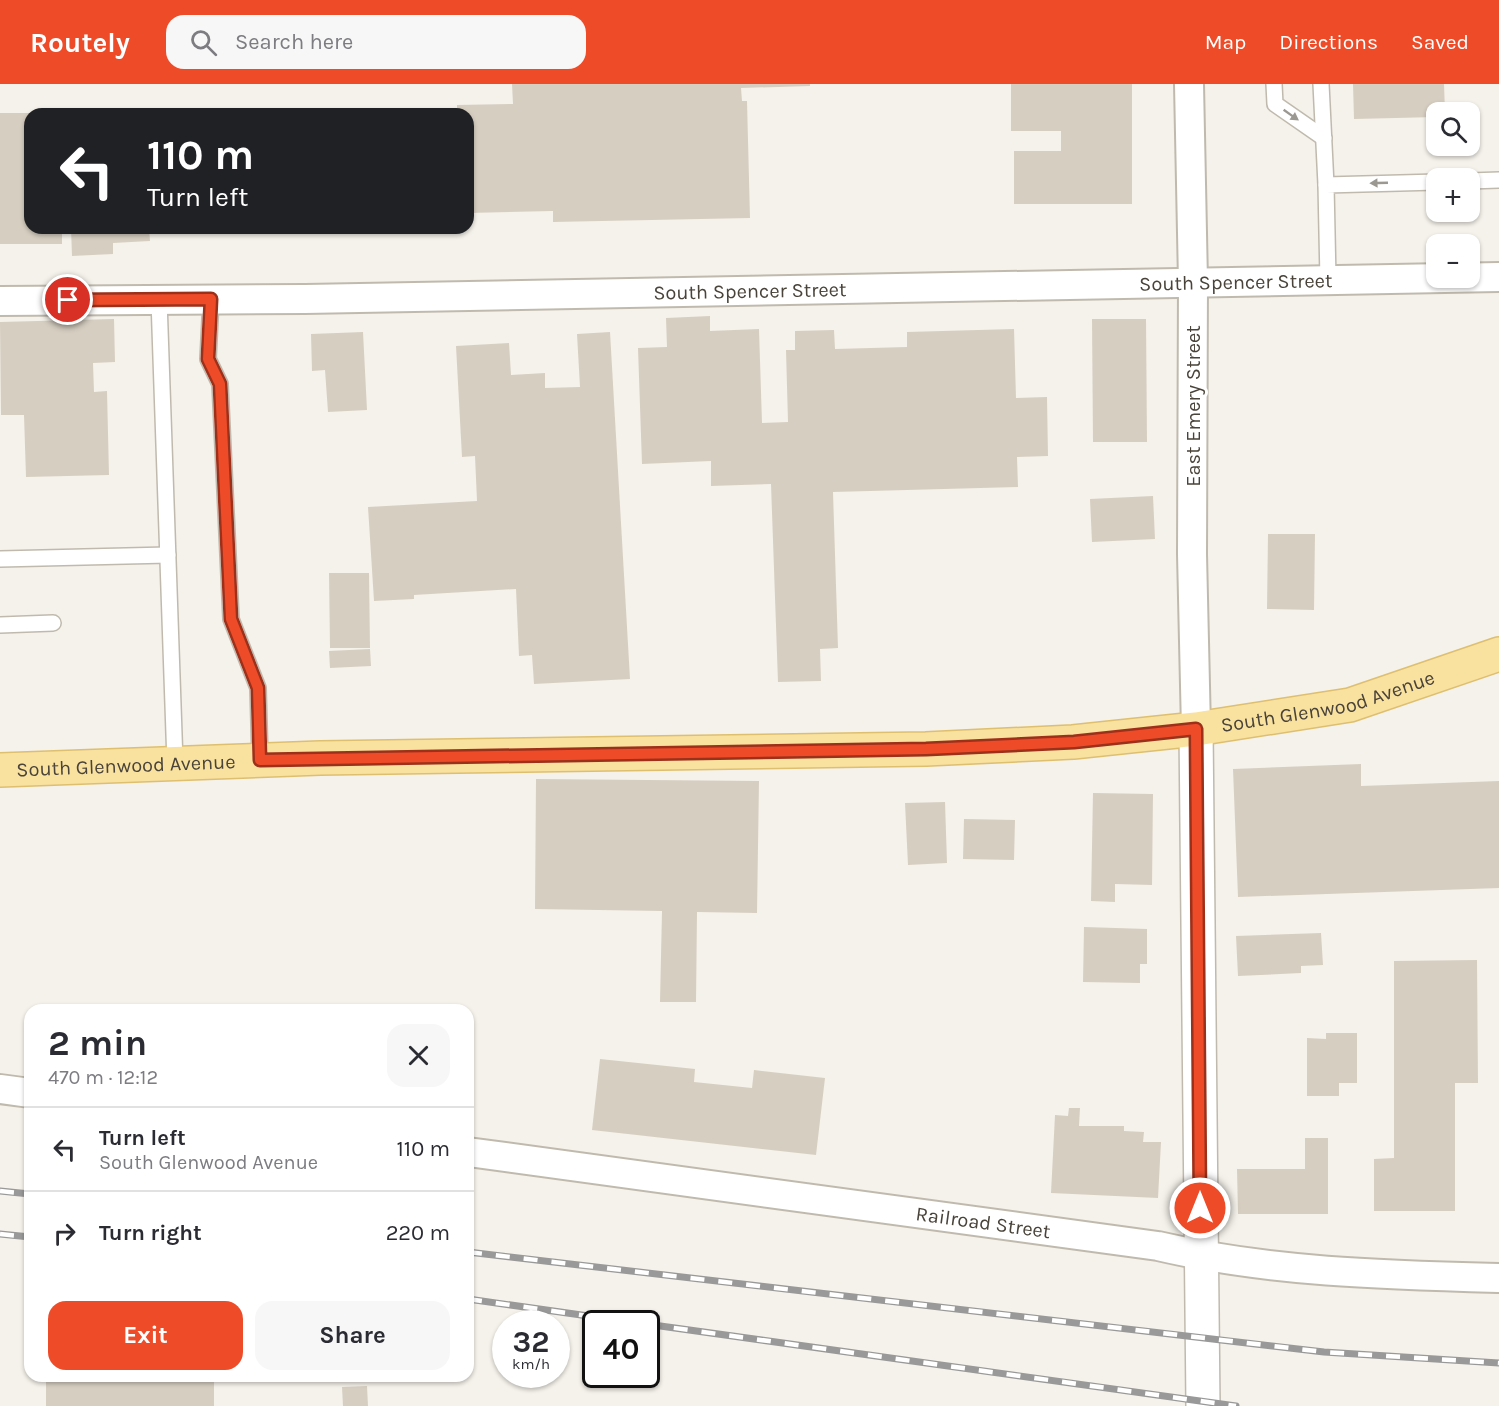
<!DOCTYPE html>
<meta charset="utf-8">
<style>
:root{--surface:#fff;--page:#f7f7f7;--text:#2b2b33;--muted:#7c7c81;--line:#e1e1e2;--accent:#ee4b29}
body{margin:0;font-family:Karla,sans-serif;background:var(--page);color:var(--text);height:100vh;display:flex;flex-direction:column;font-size:22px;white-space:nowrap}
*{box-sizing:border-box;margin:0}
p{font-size:20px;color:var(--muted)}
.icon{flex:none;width:33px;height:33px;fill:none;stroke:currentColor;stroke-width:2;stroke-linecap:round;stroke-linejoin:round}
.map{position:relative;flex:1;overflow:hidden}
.drawer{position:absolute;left:24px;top:920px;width:450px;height:378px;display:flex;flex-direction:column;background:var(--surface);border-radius:18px;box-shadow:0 2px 4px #0004}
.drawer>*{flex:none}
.banner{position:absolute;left:24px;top:24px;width:450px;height:126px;border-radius:18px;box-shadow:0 2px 4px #0004;background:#202124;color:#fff;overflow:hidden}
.controls{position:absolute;left:1426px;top:18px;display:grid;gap:12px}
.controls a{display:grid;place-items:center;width:54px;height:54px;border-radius:12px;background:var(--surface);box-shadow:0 2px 4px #0004;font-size:30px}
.speed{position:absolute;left:492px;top:1226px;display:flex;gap:12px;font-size:30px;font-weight:700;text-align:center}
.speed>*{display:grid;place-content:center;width:78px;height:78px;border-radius:50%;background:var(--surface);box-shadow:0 2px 4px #0004;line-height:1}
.speed small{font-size:15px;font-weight:400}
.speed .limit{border:3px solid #111;border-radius:9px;background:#fff;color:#111}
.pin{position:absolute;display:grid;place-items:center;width:51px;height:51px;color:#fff;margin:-26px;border:3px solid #fff;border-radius:50%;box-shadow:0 2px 6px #0007}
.me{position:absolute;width:66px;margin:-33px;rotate:0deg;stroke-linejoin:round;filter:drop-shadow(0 0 4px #0008)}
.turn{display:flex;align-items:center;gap:21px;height:126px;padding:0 24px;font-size:27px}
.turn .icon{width:78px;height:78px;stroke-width:2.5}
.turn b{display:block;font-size:42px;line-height:51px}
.round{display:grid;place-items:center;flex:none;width:63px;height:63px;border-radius:18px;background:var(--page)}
.overview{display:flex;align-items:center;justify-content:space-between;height:102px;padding:0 24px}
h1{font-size:36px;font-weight:700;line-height:45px}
.primary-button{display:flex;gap:12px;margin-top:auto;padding:12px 24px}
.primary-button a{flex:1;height:69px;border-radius:18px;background:var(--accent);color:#fff;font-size:24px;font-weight:700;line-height:69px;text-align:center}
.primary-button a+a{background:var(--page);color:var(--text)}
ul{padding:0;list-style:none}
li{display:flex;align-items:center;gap:18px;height:84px;padding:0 24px;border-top:2px solid var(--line)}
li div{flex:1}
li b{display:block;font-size:22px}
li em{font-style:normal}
header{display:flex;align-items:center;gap:36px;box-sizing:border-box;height:84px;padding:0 30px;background:var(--accent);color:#fff}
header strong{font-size:28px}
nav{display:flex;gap:33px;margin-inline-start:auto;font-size:21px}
.search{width:420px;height:54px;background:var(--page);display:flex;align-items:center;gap:15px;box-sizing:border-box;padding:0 21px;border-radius:18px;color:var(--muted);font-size:22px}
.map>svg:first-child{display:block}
.building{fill:#d6cec1}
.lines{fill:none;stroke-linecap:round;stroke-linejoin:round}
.service-casing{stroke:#c0baae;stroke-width:18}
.minor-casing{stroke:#c0baae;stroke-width:32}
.tertiary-casing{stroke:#c0baae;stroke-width:36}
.primary-casing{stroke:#debf70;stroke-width:36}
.service{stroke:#fff;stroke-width:15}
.minor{stroke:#fff;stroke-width:28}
.tertiary{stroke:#fff;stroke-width:33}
.primary{stroke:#f9e1a0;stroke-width:33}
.rail-casing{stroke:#999;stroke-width:7}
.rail{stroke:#fff;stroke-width:4.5;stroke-dasharray:14;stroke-linecap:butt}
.oneway{fill:#9b9892}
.route-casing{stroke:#9b311b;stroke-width:15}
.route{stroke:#ee4b29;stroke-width:10}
.labels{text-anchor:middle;stroke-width:6;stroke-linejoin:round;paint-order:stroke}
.street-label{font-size:20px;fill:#494339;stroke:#fff}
</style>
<header>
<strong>Routely</strong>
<div class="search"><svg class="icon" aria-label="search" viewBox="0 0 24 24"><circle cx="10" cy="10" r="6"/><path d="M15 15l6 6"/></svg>Search here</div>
<nav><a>Map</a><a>Directions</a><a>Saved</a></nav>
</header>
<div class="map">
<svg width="1499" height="1322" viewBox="0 0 1499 1322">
<rect width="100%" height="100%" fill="#f5f2eb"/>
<g class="building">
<path d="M 512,0 L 810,0 L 810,2 L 741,4 L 742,17 L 747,17 L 750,134 L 553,138 L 553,127 L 468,129 L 468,30 L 457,30 L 457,21 L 513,20 Z"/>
<path d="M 1011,0 L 1132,0 L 1132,120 L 1014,120 L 1014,67 L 1061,67 L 1061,47 L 1011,47 Z"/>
<path d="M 1353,0 L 1444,0 L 1445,28 L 1437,28 L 1437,33 L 1354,35 Z"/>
<path d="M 253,26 L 348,27 L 348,30 L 253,30 Z"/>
<path d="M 0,29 L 30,29 L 30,144 L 62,144 L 62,160 L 0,160 Z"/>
<path d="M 71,144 L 149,144 L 150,157 L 113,159 L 113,170 L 72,172 Z"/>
<path d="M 710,232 L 710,247 L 759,245 L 762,339 L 788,338 L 786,266 L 795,266 L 795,247 L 834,246 L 835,265 L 907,263 L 907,248 L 1014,245 L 1016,314 L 1047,313 L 1048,372 L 1017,373 L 1018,403 L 833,408 L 838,564 L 820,565 L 821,597 L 778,598 L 771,400 L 711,402 L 711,377 L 642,380 L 638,264 L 667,263 L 666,234 Z"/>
<path d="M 114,235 L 115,278 L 93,279 L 94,308 L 107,307 L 109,391 L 26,393 L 24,331 L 1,331 L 0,238 Z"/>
<path d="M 1092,235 L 1146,235 L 1147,358 L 1093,358 Z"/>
<path d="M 363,248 L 367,326 L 328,328 L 325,286 L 312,287 L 311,250 Z"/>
<path d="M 610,248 L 630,595 L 534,600 L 532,571 L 519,572 L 516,505 L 414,511 L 414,515 L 374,517 L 368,423 L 477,417 L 475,372 L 462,373 L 456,262 L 509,259 L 511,291 L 545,289 L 545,304 L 580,303 L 577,250 Z"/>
<path d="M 1153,412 L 1155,455 L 1092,458 L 1090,415 Z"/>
<path d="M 1268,450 L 1315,450 L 1314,526 L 1267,525 Z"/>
<path d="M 329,489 L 369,489 L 370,564 L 330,564 Z"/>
<path d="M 370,565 L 371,582 L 330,584 L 329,567 Z"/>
<path d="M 1361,680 L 1361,702 L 1499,697 L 1499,804 L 1238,813 L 1233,685 Z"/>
<path d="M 536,695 L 759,697 L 757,829 L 697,828 L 696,918 L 660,918 L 662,827 L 535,825 Z"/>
<path d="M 1093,709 L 1153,710 L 1152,801 L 1115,800 L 1115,818 L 1091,817 Z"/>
<path d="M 945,718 L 947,779 L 908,781 L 905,719 Z"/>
<path d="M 964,735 L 1015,736 L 1014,776 L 963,775 Z"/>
<path d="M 1084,843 L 1147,845 L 1147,880 L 1140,880 L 1140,899 L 1083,898 Z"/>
<path d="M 1321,849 L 1323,881 L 1301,882 L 1301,889 L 1238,892 L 1236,852 Z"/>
<path d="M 1477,876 L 1478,999 L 1455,999 L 1455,1127 L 1374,1127 L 1374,1075 L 1394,1074 L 1394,877 Z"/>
<path d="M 1326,949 L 1357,949 L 1357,999 L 1339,999 L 1339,1012 L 1307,1012 L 1307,954 L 1326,955 Z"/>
<path d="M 600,975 L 695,985 L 694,998 L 752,1004 L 754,986 L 825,994 L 816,1071 L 592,1046 Z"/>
<path d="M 1069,1024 L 1080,1024 L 1079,1042 L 1124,1042 L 1124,1047 L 1144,1048 L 1143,1058 L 1161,1058 L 1158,1114 L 1051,1109 L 1055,1031 L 1068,1032 Z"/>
<path d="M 1305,1054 L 1328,1054 L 1328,1130 L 1238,1130 L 1237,1085 L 1305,1085 Z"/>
<rect x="46" y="1292" width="168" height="30"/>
<path d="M 367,1302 L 368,1322 L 343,1322 L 342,1303 Z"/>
</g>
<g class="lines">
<g class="service-casing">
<g id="service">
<path d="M 1274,0 L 1275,20 L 1324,54"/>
<path d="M 1321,0 L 1326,101"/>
<path d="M 1470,97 L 1499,96"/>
<path d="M 1328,196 L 1326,101 L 1437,98"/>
<path d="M 211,215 L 208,275 L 220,300 L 231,535 L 258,604 L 260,676"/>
<path d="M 159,216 L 175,679"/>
<path d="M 0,475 L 168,471"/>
<path d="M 0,541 L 53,539"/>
</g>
</g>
<g class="minor-casing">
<g id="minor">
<path d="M 1189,0 L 1193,198 L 1192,470 L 1196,645"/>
<path id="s1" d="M 0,217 L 305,215 L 1499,193"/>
<path d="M 0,1005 L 30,1009"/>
<path id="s2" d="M 468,1068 L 1158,1162 C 1269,1188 1385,1191 1499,1194"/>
</g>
</g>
<g class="tertiary-casing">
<path id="tertiary" d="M 1196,645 L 1203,1322"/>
</g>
<g class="primary-casing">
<g id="primary">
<path id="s3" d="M 0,686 L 320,674 L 926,665 L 1073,658 L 1196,645 L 1350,621 L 1499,570"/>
</g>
</g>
<use href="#service" class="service"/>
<use href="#minor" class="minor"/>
<use href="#tertiary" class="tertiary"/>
<use href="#primary" class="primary"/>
<g class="rail-casing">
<g id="rail">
<path d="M 0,1107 L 30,1110"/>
<path d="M 0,1150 L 30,1153"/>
<path d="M 468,1168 L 1324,1268 L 1499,1279"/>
<path d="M 468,1215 L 638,1239"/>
<path d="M 646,1240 L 1236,1322"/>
</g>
</g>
<use href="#rail" class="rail"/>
</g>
<defs><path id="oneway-solid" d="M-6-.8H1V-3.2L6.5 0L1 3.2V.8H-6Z" transform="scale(1.5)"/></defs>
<g class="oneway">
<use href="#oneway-solid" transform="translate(1291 31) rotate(35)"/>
<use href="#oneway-solid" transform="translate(1379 99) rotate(178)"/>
</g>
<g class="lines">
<g class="route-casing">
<path id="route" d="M 68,216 L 211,215 L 208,275 L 220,300 L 231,535 L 258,604 L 260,676 L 926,665 L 1074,658 L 1196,645 L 1200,1124"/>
</g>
<use href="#route" class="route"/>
</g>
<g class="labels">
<g class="street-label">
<text dy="7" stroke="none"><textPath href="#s1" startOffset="1236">South Spencer Street</textPath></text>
<text dy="7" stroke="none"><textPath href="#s1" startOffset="750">South Spencer Street</textPath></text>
<text transform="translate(1193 322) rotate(-90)" y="7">East Emery Street</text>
<text dy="7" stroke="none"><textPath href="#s3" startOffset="1332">South Glenwood Avenue</textPath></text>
<text dy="7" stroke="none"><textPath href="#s3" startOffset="126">South Glenwood Avenue</textPath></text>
<text dy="7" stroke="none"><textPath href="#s2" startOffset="520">Railroad Street</textPath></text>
</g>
</g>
</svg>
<div class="controls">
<a><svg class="icon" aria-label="search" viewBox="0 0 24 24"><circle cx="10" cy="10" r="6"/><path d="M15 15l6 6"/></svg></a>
<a>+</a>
<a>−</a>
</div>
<div class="speed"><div>32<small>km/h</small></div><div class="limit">40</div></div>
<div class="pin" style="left:68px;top:216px;background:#d93025"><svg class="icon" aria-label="arrive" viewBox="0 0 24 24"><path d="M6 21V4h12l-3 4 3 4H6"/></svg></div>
<svg class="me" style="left:1200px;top:1124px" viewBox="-20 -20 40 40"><circle r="17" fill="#ee4b29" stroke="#fff" stroke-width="3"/><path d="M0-11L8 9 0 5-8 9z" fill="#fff"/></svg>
<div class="banner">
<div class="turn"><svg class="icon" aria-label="left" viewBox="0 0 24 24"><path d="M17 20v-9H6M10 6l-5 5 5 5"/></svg><div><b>110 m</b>Turn left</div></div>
</div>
<section class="drawer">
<div class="overview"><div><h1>2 min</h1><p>470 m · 12:12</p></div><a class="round"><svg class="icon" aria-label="close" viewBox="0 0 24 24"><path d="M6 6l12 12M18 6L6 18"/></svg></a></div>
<ul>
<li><svg class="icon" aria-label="left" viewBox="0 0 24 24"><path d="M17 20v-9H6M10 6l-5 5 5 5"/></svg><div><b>Turn left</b><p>South Glenwood Avenue</p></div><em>110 m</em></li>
<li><svg class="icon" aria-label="right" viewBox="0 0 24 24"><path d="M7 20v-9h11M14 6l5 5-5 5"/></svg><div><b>Turn right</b></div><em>220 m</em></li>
</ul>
<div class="primary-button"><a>Exit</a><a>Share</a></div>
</section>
</div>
